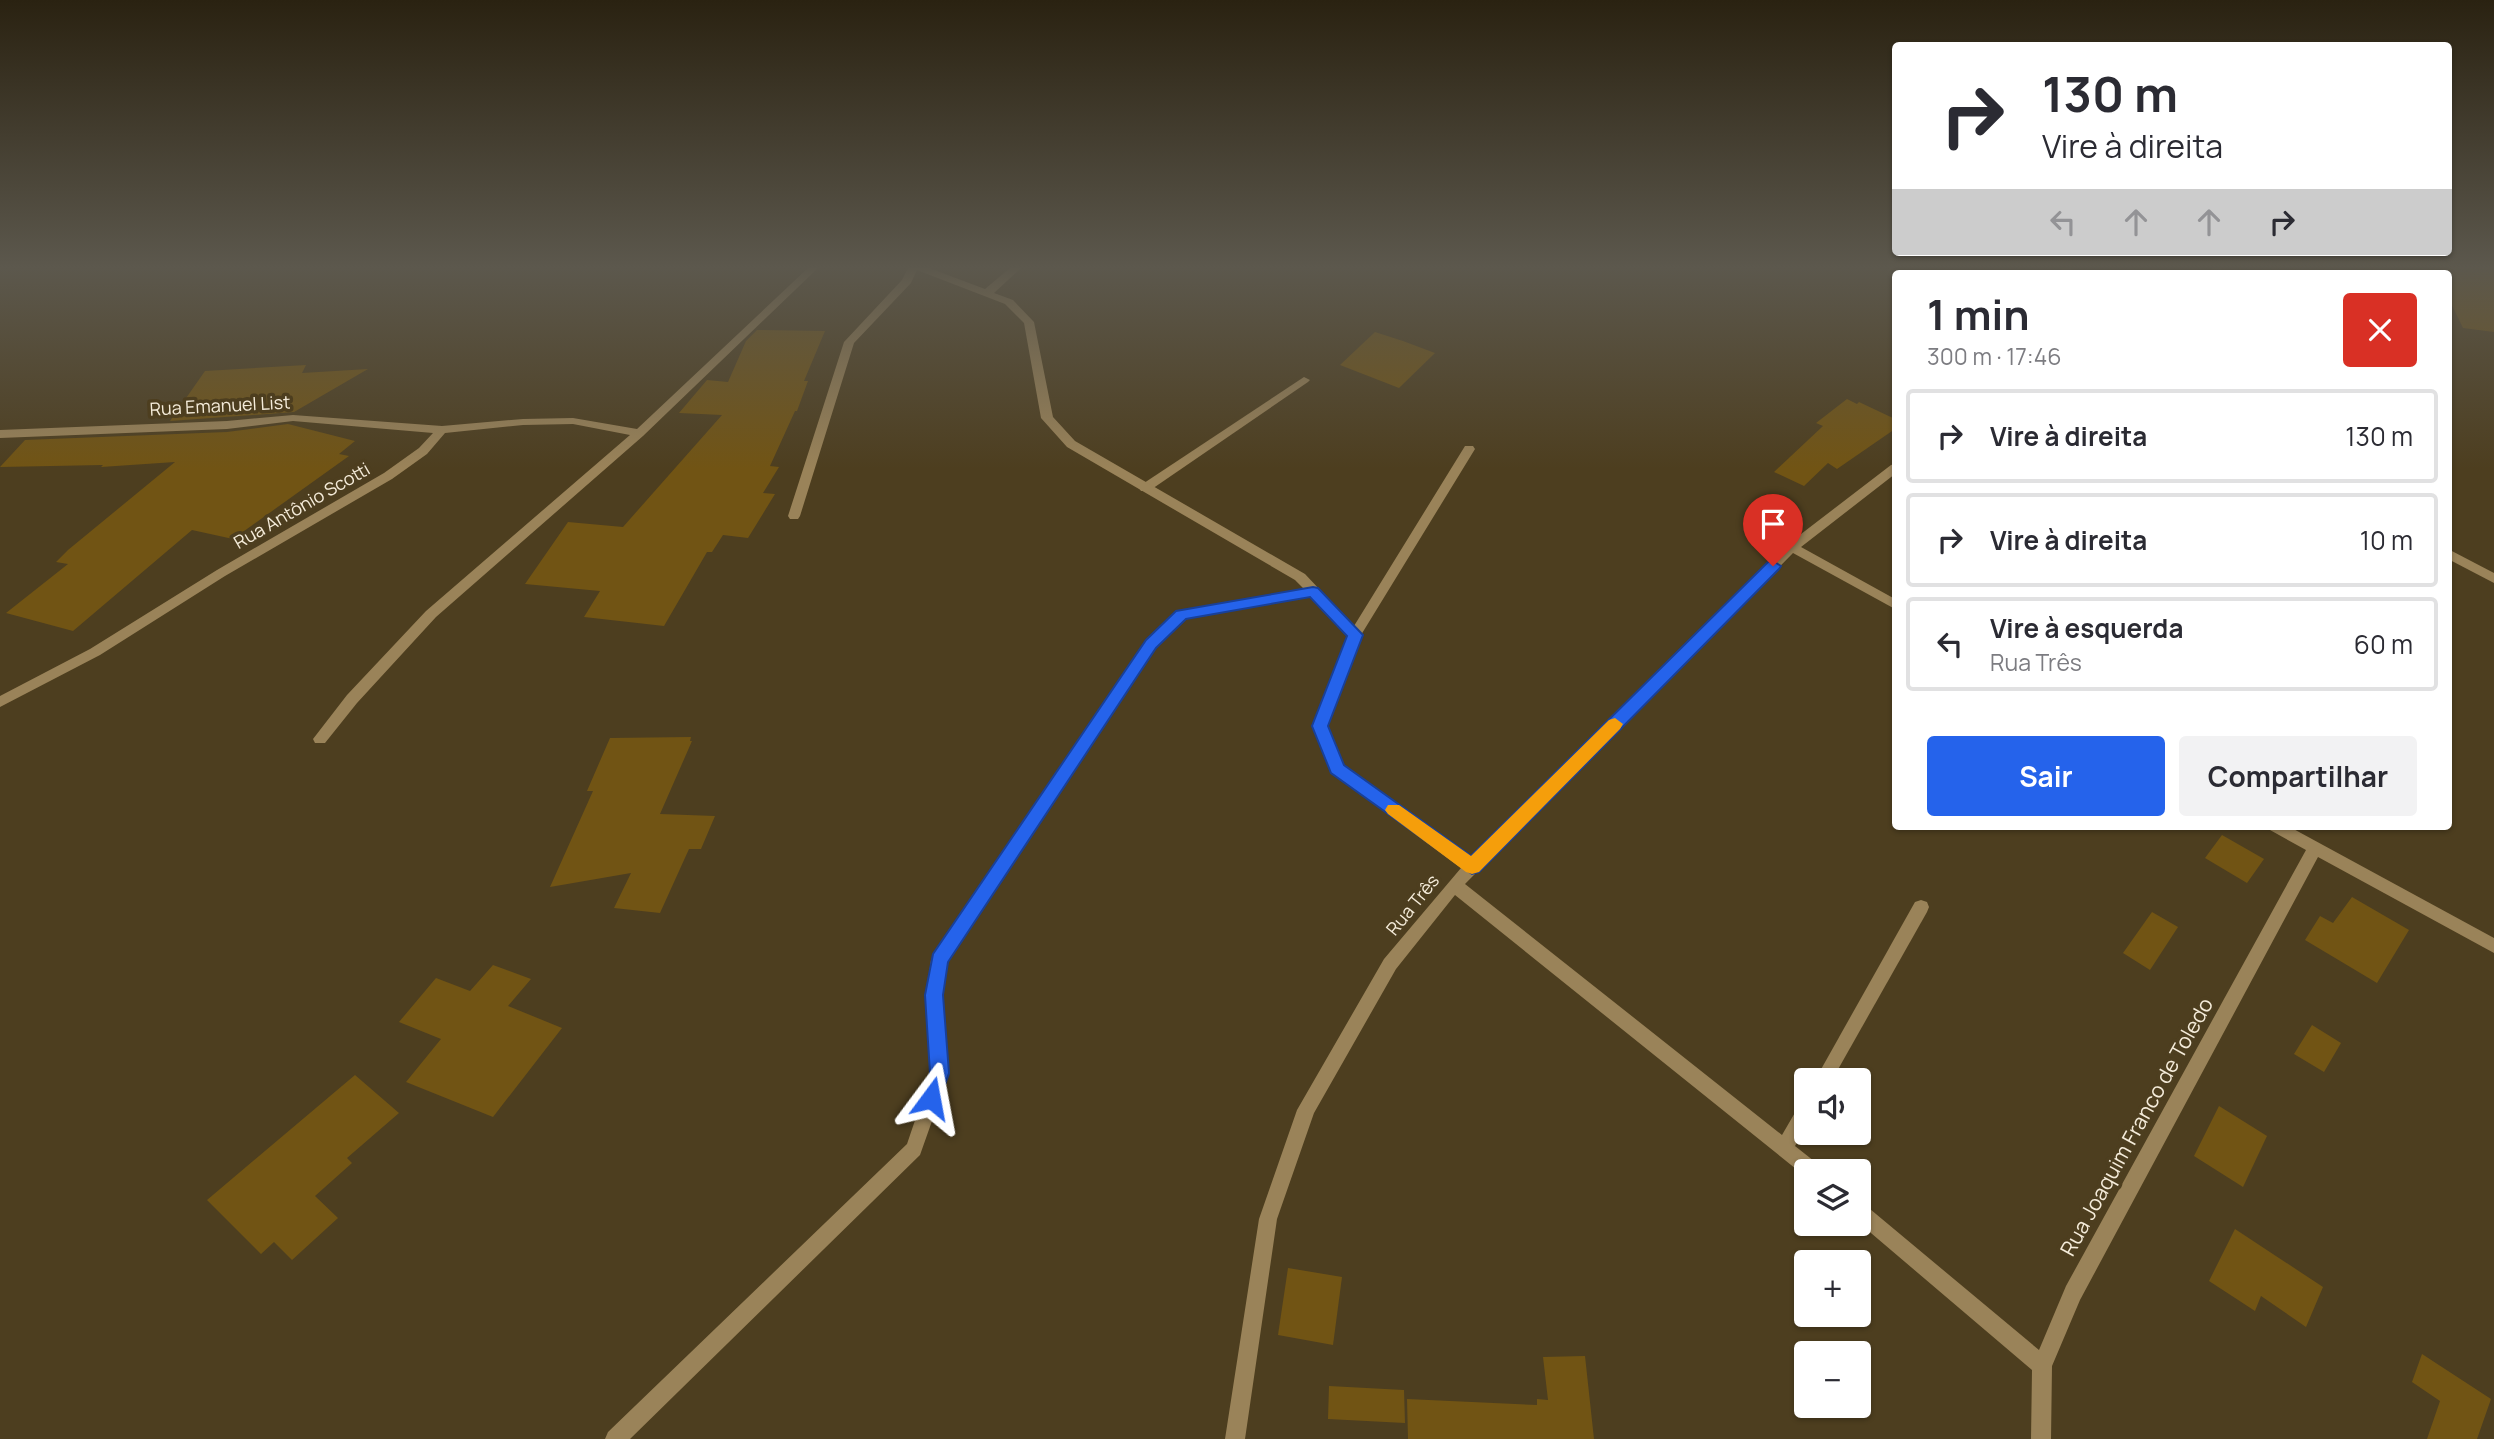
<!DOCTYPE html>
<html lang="pt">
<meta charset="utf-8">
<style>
:root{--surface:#fff;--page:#f2f2f3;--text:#2b2b33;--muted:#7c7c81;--line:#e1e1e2;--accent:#2563eb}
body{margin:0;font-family:Manrope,sans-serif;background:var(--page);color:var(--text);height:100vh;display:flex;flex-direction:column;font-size:26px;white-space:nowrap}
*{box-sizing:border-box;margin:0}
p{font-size:23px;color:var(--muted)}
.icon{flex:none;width:38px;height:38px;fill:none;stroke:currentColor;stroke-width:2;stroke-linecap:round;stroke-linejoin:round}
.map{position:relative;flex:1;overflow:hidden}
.panel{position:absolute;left:1892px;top:270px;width:560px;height:560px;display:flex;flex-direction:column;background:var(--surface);border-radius:7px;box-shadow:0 2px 5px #0004}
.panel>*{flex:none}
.guide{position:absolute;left:1892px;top:42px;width:560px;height:214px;border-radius:7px;box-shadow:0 2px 5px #0004;background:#fff;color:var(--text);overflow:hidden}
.fabs{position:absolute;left:1794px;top:1068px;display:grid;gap:14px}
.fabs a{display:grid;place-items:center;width:77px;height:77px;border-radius:7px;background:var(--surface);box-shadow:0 2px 5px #0004;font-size:35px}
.pin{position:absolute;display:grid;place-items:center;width:60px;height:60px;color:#fff;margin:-72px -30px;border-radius:50% 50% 50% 0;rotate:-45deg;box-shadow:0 0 7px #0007}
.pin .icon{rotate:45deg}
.me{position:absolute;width:77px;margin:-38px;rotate:13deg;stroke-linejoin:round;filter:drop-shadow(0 0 5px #0008)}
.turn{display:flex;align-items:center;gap:24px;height:147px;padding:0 35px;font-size:32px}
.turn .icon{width:91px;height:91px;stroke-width:2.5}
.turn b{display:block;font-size:49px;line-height:60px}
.lanes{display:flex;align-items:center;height:66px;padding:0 35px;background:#0003;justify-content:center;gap:35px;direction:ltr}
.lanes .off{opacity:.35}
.round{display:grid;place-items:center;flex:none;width:74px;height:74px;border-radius:7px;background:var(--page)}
.headline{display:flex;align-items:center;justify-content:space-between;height:119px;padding:0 35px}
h1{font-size:42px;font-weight:700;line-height:52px}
.cta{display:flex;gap:14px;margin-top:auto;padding:14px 35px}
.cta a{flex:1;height:80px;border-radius:7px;background:var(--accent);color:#fff;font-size:28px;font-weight:700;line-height:80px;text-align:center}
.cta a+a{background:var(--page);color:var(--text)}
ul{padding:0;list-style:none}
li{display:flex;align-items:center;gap:21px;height:94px;margin:0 14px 10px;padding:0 21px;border:4px solid var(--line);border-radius:7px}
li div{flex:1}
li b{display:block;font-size:26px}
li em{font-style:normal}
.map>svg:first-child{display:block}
.building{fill:#715414}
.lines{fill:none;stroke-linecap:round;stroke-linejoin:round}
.service{fill:#9a8359;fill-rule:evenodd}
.minor{fill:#9a8359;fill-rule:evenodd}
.route{fill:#2563eb;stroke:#184099;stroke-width:2}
.slow{fill:#f59e0b}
.labels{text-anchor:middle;stroke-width:7;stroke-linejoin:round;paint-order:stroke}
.street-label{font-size:18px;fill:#f5ecda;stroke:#4d3e1f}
.near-street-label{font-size:21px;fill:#f5ecda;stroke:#4d3e1f}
</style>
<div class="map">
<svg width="2494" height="1439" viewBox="0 0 2494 1439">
<rect width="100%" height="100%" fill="#4d3e1f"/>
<g class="building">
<path d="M 2434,268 L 2494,268 L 2494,332 L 2463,328 L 2448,297 L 2448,273 L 2437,273 Z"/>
<path d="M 757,330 L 825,331 L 804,381 L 808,381 L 797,411 L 795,411 L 770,466 L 779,467 L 763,493 L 775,494 L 748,538 L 723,535 L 712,552 L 707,552 L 664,626 L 584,617 L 600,591 L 525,584 L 568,522 L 623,527 L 722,415 L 679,413 L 707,380 L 728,382 L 746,341 Z"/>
<path d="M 1375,332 L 1403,341 L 1435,353 L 1399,388 L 1340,365 Z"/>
<path d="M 306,365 L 302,373 L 368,369 L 294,412 L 170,421 L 205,371 Z"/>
<path d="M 1847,399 L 1857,404 L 1859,402 L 1895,419 L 1895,429 L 1837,469 L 1828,463 L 1804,486 L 1774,472 L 1823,426 L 1816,423 Z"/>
<path d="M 288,424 L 355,441 L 339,454 L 349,456 L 233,539 L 192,530 L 73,631 L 6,613 L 68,564 L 56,562 L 68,550 L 175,462 L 101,467 L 103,465 L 0,467 L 25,440 L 227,432 Z"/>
<path d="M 691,737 L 690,741 L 692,741 L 660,814 L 715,816 L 701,849 L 689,849 L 660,913 L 614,908 L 631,873 L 550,887 L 593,791 L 587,791 L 610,738 Z"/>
<path d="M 2222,835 L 2264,859 L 2247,883 L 2205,858 Z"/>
<path d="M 2352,897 L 2409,930 L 2377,983 L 2305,940 L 2320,916 L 2333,923 Z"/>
<path d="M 2152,912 L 2178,927 L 2150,970 L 2123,953 Z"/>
<path d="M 493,965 L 531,979 L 508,1006 L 562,1028 L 493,1117 L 406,1082 L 441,1039 L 399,1022 L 436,978 L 470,991 Z"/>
<path d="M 2312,1025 L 2341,1043 L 2324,1072 L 2294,1054 Z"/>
<path d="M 355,1075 L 399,1113 L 347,1158 L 352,1163 L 315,1196 L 338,1218 L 292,1260 L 274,1242 L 261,1254 L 207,1200 Z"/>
<path d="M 2219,1106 L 2267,1136 L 2243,1187 L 2194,1156 Z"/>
<path d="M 2235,1229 L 2323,1287 L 2306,1327 L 2261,1296 L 2255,1311 L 2209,1281 Z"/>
<path d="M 1288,1268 L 1342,1277 L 1333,1345 L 1278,1335 Z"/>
<path d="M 2422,1354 L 2491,1399 L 2477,1439 L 2427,1439 L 2440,1401 L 2412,1382 Z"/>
<path d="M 1585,1356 L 1594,1439 L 1408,1439 L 1407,1399 L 1537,1405 L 1537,1399 L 1548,1400 L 1543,1357 Z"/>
<path d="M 1329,1386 L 1404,1390 L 1405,1423 L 1328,1419 Z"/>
</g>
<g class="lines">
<path class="service" d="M 1304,377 L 1310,380 L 1308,382 L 1149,491 L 1141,491 L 1139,488 L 1141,485 Z"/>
<g class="minor">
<path d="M 808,268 L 818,268 L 643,436 L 436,617 L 357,703 L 325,743 L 315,743 L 313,739 L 347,695 L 426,611 L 630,435 L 573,424 L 523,425 L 445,433 L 427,454 L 392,479 L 225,576 L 100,655 L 0,707 L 0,696 L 90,649 L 217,570 L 384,473 L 419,448 L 433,433 L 293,421 L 227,429 L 0,438 L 0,430 L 227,421 L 293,415 L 442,426 L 523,419 L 573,418 L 637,429 Z"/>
<path d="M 908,268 L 929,268 L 985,289 L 1010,268 L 1021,268 L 994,293 L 1013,300 L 1034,322 L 1053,417 L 1075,441 L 1305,574 L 1354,626 L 1465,446 L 1473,446 L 1475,449 L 1361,635 L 1327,726 L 1343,766 L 1471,858 L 1788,544 L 1891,465 L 1895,464 L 1895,474 L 1801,547 L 1895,599 L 1895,609 L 1793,553 L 1465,884 L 1782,1135 L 1800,1104 L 1806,1102 L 1806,1127 L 1795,1146 L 1819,1165 L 1822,1171 L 1806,1171 L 1806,1177 L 1455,895 L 1396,969 L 1314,1113 L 1277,1219 L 1245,1439 L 1225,1439 L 1259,1219 L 1297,1110 L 1384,959 L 1461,868 L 1332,773 L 1313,726 L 1348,636 L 1311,597 L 1185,619 L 1156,647 L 947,962 L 942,995 L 949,1073 L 920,1155 L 630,1439 L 605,1439 L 608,1432 L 907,1144 L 931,1073 L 926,995 L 931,960 L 1146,641 L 1176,612 L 1304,589 L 1295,580 L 1067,447 L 1041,418 L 1024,323 L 1005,304 L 917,270 L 911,283 L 854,343 L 800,516 L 798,519 L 790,519 L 788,516 L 844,342 L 902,280 Z"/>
<path d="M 2060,268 L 2070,268 L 2075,273 L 2064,273 Z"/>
<path d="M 2212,268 L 2222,268 L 2218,273 L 2207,273 Z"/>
<path d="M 2448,549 L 2494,573 L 2494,583 L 2448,559 Z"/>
<path d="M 2268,826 L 2288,826 L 2494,938 L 2494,953 L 2318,857 L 2080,1300 L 2052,1366 L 2051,1439 L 2031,1439 L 2032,1370 L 1858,1222 L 1858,1201 L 1864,1204 L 2039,1350 L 2066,1286 L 2306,850 L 2270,830 Z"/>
<path d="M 1921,900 L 1927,902 L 1929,907 L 1927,912 L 1832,1080 L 1815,1080 L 1915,902 Z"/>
</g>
</g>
<linearGradient id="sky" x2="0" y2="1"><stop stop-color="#2a2211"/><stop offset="0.57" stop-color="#5c584d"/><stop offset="1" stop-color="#5c584d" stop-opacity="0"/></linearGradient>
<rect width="2494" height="469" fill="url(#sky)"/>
<path class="route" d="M 1773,561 L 1781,566 L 1779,569 L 1479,872 L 1472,874 L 1331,773 L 1312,726 L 1347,636 L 1310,597 L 1186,619 L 1156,648 L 948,962 L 943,995 L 949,1073 L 938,1105 L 931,1108 L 924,1105 L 921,1098 L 930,1073 L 925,995 L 933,954 L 1146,640 L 1176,611 L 1313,587 L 1318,588 L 1363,635 L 1328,726 L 1344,765 L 1471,856 L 1768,562 Z"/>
<path class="slow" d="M 1615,718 L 1623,724 L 1620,729 L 1479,872 L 1472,874 L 1466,872 L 1388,814 L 1385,810 L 1388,805 L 1399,805 L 1471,856 L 1609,720 Z"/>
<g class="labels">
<g class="street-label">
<text transform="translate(220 406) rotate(-3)" y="6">Rua Emanuel List</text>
<text transform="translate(302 506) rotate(-30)" y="6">Rua Antônio Scotti</text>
<text transform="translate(1413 905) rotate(-51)" y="6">Rua Três</text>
</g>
<g class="near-street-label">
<text transform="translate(2137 1127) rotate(-61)" y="7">Rua Joaquim Franco de Toledo</text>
</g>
</g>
</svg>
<div class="fabs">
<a><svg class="icon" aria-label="sound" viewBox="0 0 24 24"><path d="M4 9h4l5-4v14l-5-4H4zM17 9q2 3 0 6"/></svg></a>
<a><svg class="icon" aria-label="layers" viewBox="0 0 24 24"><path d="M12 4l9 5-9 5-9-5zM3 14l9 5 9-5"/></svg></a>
<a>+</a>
<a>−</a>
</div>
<div class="pin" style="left:1773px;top:566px;background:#d93025"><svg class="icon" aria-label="arrive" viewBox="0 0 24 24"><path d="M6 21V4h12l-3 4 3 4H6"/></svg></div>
<svg class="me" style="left:931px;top:1098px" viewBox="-20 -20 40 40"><path d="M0-17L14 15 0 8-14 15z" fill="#2563eb" stroke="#fff" stroke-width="4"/></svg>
<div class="guide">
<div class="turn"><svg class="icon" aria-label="right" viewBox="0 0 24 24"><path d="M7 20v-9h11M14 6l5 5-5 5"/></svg><div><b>130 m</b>Vire à direita</div></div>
<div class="lanes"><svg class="icon off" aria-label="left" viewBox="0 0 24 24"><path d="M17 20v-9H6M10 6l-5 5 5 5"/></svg><svg class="icon off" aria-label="ahead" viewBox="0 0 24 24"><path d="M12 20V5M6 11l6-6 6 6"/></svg><svg class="icon off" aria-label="ahead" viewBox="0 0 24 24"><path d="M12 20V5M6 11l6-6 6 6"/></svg><svg class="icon" aria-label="right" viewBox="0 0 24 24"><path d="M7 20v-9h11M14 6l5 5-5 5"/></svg></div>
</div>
<section class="panel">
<div class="headline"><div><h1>1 min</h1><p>300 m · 17:46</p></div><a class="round" style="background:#d93025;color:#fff"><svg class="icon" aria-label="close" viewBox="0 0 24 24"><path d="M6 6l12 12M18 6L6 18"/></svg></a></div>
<ul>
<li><svg class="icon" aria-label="right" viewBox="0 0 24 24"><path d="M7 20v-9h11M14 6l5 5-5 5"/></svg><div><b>Vire à direita</b></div><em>130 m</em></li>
<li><svg class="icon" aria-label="right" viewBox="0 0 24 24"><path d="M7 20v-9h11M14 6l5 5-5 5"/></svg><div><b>Vire à direita</b></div><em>10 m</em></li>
<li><svg class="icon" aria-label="left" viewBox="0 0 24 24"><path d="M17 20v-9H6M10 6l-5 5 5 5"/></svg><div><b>Vire à esquerda</b><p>Rua Três</p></div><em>60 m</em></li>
</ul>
<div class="cta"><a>Sair</a><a>Compartilhar</a></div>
</section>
</div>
